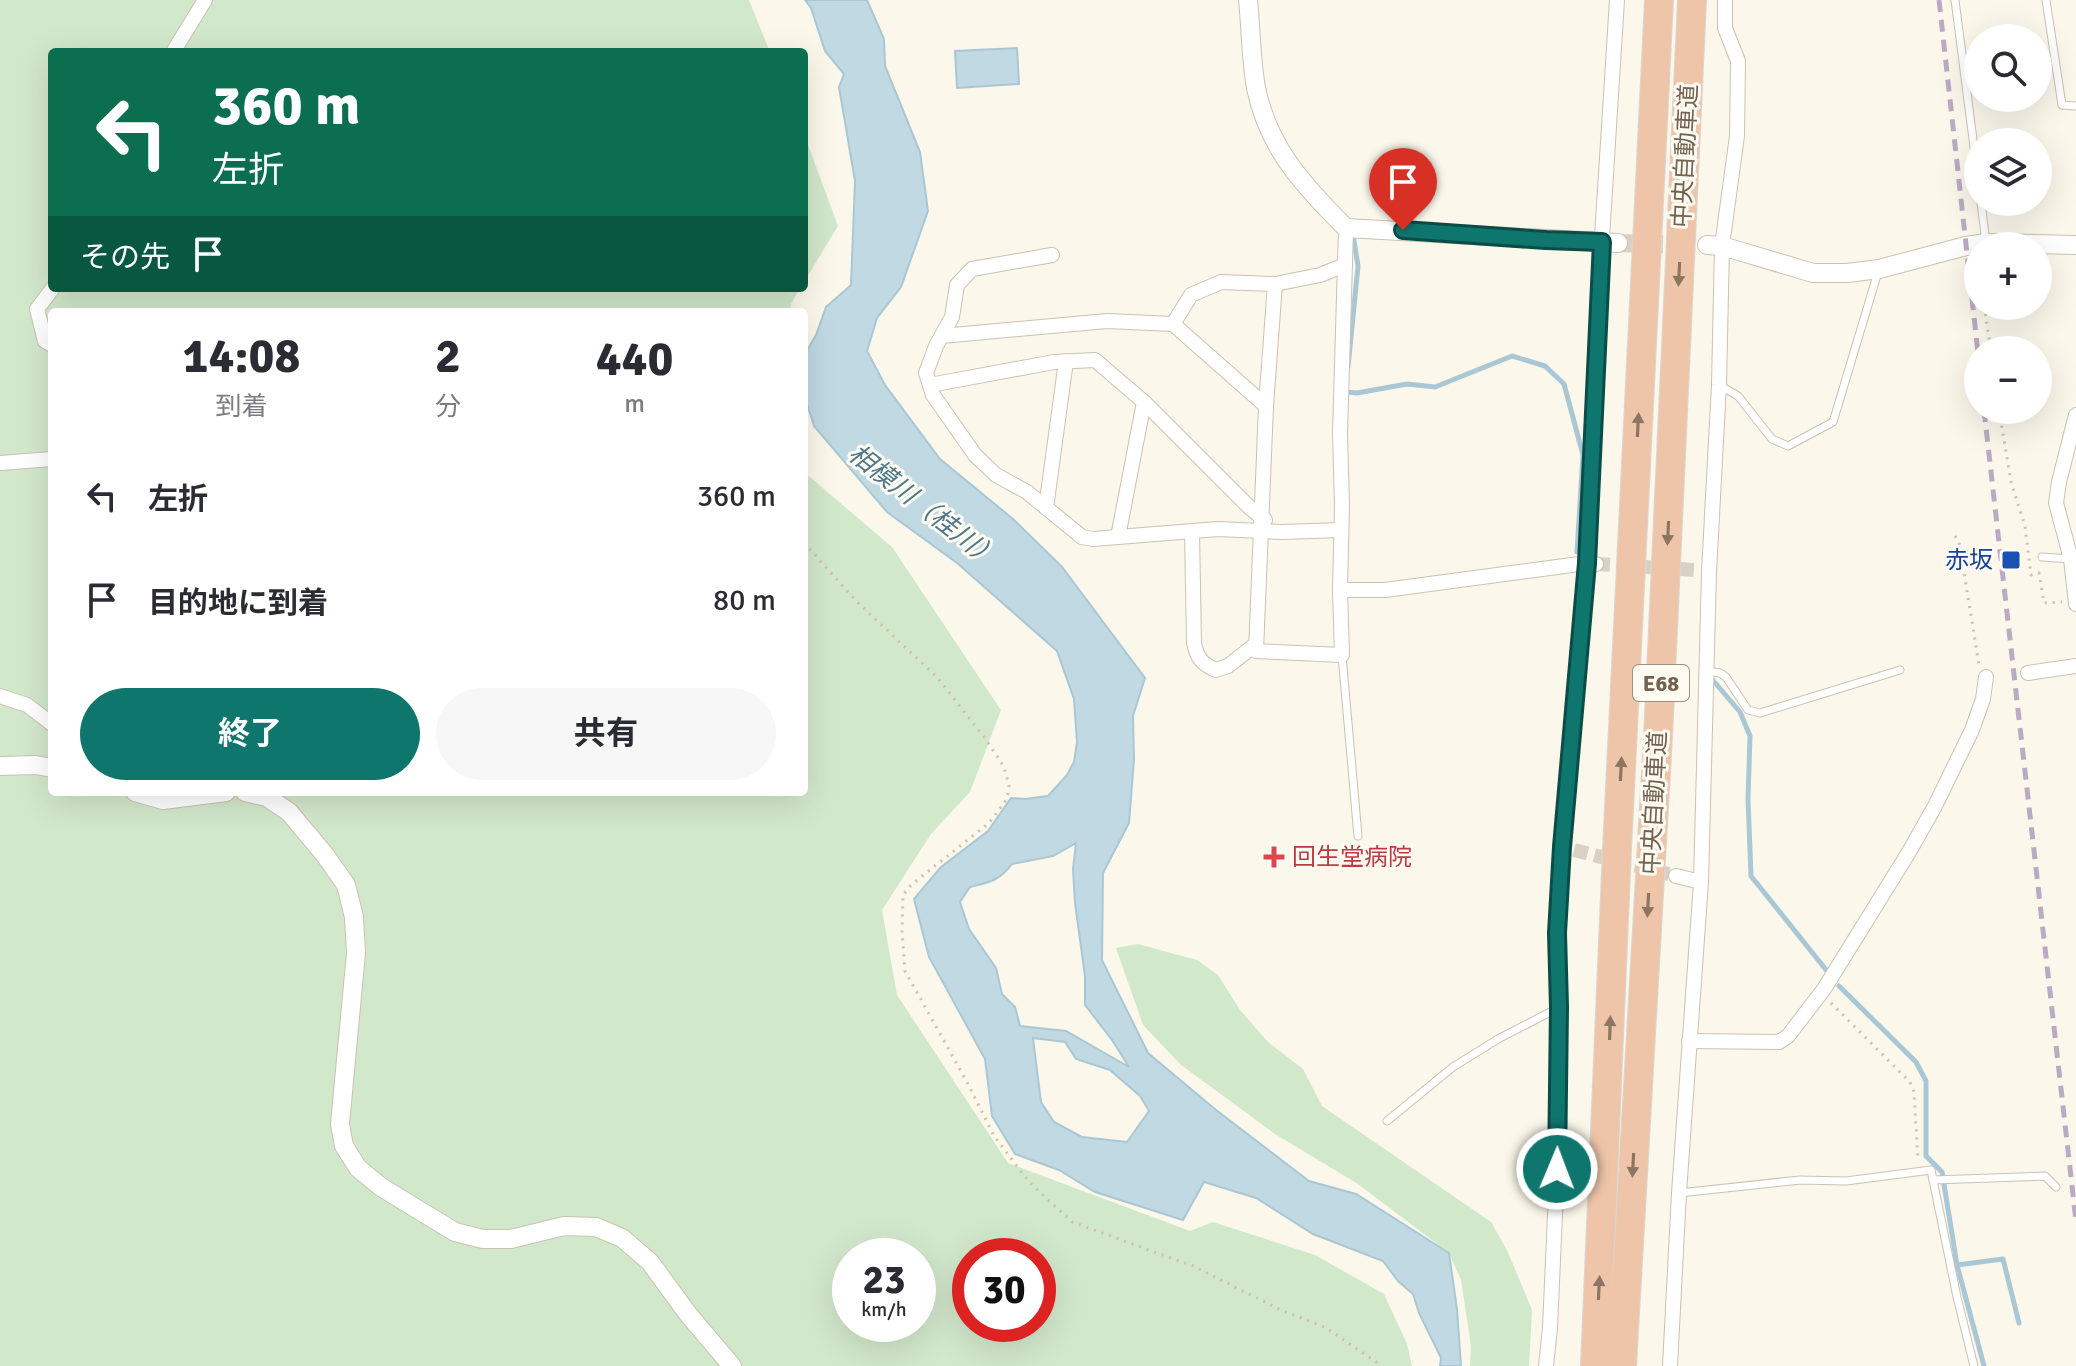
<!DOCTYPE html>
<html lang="ja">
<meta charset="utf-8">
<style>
:root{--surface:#fff;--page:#f7f7f7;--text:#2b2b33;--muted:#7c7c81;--accent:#0f766e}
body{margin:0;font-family:Signika,"Noto Sans JP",sans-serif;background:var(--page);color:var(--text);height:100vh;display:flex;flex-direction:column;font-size:30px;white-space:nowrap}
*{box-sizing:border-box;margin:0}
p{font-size:26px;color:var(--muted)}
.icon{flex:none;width:44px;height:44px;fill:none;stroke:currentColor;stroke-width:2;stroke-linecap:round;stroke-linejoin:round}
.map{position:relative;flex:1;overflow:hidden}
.drawer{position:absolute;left:48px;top:308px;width:760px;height:488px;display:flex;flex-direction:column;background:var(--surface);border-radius:8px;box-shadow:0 8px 32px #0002}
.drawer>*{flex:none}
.top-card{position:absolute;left:48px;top:48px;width:760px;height:244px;border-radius:8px;box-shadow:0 8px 32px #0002;background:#0b6e4f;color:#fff;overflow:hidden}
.buttons{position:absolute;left:1964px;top:24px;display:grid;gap:16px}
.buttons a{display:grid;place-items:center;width:88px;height:88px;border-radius:50%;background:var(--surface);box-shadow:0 8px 32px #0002;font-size:40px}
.speed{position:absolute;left:832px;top:1238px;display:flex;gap:16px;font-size:40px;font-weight:700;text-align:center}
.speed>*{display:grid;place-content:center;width:104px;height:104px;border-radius:50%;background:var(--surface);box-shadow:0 8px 32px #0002;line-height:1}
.speed small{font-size:20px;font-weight:400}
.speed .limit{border:12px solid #d22;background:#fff;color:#111}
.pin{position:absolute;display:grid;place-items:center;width:68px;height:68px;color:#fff;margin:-82px -34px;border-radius:50% 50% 50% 0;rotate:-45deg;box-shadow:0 0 8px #0007}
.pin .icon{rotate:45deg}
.me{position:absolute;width:88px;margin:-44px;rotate:1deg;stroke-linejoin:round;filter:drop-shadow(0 0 6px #0008)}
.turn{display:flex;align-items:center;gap:28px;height:168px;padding:0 32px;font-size:36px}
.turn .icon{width:104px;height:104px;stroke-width:2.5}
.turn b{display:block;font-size:56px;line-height:68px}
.then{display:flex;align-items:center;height:76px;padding:0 32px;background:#0003;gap:16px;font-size:30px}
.eta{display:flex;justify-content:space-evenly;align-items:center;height:136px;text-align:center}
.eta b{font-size:48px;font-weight:700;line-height:56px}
.button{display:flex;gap:16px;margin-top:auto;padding:16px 32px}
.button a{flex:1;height:92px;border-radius:48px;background:var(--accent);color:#fff;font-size:32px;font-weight:700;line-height:92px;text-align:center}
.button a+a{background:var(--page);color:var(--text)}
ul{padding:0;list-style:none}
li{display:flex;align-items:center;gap:24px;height:104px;padding:0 32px}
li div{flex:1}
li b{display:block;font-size:30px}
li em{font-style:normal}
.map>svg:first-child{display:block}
.green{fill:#d2e8cb;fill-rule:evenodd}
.water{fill:#c1d9e3;stroke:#a9c7d4;stroke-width:2;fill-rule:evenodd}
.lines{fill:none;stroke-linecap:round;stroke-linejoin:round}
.stream{stroke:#a9c7d4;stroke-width:5}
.minor-tunnel{stroke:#d9d2c4;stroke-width:14;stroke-dasharray:14 7;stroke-linecap:butt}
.tertiary-tunnel{stroke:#d9d2c4;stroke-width:18;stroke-dasharray:18 9;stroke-linecap:butt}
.service-casing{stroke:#ccc1b2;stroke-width:9}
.minor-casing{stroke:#ccc1b2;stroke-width:16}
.tertiary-casing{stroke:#ccc1b2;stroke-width:20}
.motorway-casing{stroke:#dbd6d2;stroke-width:30}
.path{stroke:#d3bfa8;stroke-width:3;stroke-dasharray:2 6;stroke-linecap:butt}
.service{stroke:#fff;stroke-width:7}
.minor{stroke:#fff;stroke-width:14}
.tertiary{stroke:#fff;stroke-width:18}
.motorway{stroke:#eec5a9;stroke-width:28}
.rail{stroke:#bcaac4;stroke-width:5;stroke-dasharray:12 8;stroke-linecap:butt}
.oneway{fill:#8c7662}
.route-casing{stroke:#0a4d48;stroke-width:20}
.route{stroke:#0f766e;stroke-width:14}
.transit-dot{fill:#1a4fb4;stroke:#fdfbf2;stroke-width:3}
.health-dot{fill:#e0444e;stroke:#fdfbf2;stroke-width:3}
.labels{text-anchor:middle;stroke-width:6;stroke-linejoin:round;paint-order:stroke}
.shield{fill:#fdfbf2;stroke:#9d9081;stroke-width:2}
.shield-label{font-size:22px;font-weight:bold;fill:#746250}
.street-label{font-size:24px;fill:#746250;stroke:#fdfbf2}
.transit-label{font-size:24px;fill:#164399;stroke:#fdfbf2;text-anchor:end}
.health-label{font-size:24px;fill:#be3a42;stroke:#fdfbf2;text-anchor:start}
.water-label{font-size:26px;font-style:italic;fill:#50788b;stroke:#fdfbf2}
</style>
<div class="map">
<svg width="2076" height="1366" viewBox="0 0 2076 1366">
<rect width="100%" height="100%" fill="#fbf7eb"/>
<g class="green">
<path d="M 0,0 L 749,0 L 770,52 L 52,52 L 52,288 L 800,288 L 791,304 L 790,312 L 52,312 L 52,792 L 804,792 L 804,472 L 892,547 L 1001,710 L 970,792 L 931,834 L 882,910 L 897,995 L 1008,1163 L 1190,1231 L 1213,1222 L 1315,1255 L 1384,1294 L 1407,1344 L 1412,1366 L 0,1366 ZM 850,1256 L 918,1256 L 918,1324 L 850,1324 ZM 970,1256 L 1038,1256 L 1038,1324 L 970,1324 Z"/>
<path d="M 804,134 L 838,226 L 804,282 Z"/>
<path d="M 1138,944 L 1197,960 L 1218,975 L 1240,1010 L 1268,1042 L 1303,1069 L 1322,1106 L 1491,1222 L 1507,1250 L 1532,1310 L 1529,1366 L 1470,1366 L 1471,1346 L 1461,1280 L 1449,1253 L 1358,1184 L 1275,1134 L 1181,1065 L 1143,1025 L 1116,948 Z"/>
</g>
<g class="water">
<path d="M 805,0 L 867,0 L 884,39 L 885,66 L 920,152 L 928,211 L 901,287 L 877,318 L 867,351 L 885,385 L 940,459 L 1013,519 L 1062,567 L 1145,678 L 1133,716 L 1134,759 L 1129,823 L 1103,873 L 1102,960 L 1148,1053 L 1216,1110 L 1309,1181 L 1356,1194 L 1449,1253 L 1457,1309 L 1461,1366 L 1440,1366 L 1441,1358 L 1419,1313 L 1413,1294 L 1398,1281 L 1383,1261 L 1313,1234 L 1256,1198 L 1204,1182 L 1183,1220 L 1095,1192 L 1059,1170 L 1015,1154 L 992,1116 L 985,1059 L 929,957 L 914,899 L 941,867 L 988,831 L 1011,798 L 1025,799 L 1048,796 L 1067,775 L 1074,762 L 1077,742 L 1074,699 L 1057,651 L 957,563 L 887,512 L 814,426 L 804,394 L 804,356 L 816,335 L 826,307 L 851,285 L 855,181 L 839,87 L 844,74 L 825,51 L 811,8 ZM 1076,843 L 1073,869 L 1075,903 L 1085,976 L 1085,1005 L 1112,1040 L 1129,1067 L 1066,1031 L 1020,1026 L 1015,1007 L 1002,994 L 996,968 L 969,929 L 960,902 L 970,887 C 990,882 999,881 1012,864 L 1053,856 ZM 1033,1038 L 1065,1042 L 1076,1059 L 1110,1070 L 1140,1096 L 1149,1111 L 1127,1142 L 1082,1137 L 1054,1122 L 1041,1102 Z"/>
<path d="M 1017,48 L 1019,84 L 957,88 L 955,51 Z"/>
</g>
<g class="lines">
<g class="stream">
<path d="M 1348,367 L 1358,266 L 1353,234"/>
<path d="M 1346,389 L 1346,392 L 1357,393 L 1407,384 L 1435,387 L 1512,356 L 1545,366 L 1564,384 L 1583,455 L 1577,552"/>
<path d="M 1711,678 L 1740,712 L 1750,736 L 1748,799 L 1751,876 L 1827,971"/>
<path d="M 1839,986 L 1916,1062 L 1926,1081 L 1926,1156 L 1942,1172 L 1957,1265 L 1984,1366"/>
<path d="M 1957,1265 L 2003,1259 L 2019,1323"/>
</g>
<g class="minor-tunnel">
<path d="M 1596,564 L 1695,570"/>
<path d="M 1574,850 L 1676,876"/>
</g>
<path class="tertiary-tunnel" d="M 1618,243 L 1692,245"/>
<g class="service-casing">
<g id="service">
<path d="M 1955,0 L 1978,178"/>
<path d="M 2046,0 L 2062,105 L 2076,106"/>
<path d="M 1981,202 L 1986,243"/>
<path d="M 1719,385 L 1738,396 L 1772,439 L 1788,446 L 1833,422 L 1878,272"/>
<path d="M 2042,557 L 2071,559"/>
<path d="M 1342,655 L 1358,836"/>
<path d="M 1706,671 L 1720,673 L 1726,677 L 1748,710 L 1760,713 L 1900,670"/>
<path d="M 1387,1121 L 1453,1067 L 1498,1039 L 1558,1008"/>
<path d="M 1933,1180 L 2045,1176 L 2056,1187"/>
<path d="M 1679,1193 L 1800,1180 L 1846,1181 L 1931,1170 L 1957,1297 L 1974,1366"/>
</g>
</g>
<g class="minor-casing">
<g id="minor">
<path d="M 173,52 L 205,0"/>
<path d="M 1346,228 L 1340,434 L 1342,505 L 1340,590 L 1385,590 L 1587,563 L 1596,564"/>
<path d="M 1052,255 L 972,269 L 957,285 L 952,317 L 936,346 L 926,373 L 933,395 L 975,455 L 996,475 L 1027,492 L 1082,537 L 1093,539 L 1218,529 L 1282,532 L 1341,530"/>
<path d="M 1275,284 L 1266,406 L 1256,651 L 1342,655 L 1340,590"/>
<path d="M 942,336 L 1107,321 L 1173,324"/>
<path d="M 52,345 L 45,341 L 37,309 L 53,288"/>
<path d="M 930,385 L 1054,362 L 1095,360 L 1144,402 L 1249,507 L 1265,520"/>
<path d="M 1266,406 L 1173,324 L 1191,295 L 1221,282 L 1275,284 L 1320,275 L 1345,265"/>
<path d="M 2076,415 L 2059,482 L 2056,503 L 2071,559 L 2076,604"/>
<path d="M 0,463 L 52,459"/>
<path d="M 1046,508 L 1066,361"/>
<path d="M 1192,531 L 1194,643 C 1197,658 1202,664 1216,670 L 1228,666 L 1256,644"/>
<path d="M 1118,537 L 1144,402"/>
<path d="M 2028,673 L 2076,666"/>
<path d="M 0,696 L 27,705 L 52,724"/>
<path d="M 1676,876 L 1701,882"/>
<path d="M 1689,1041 L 1779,1042 L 1788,1036 L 1824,989 L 1909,852 L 1935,806 L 1972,730 L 1983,699 L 1986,677"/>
<path d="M 1546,1366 L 1550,1328 L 1557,1169 L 1559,1007 L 1557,933 L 1562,847 L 1587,563 L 1598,300 L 1617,0"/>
<path d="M 1670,1366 L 1679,1193 L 1701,882 L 1709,572 L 1719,385 L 1722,246 L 1737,136 L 1738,61 L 1725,28 L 1725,0"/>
</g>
</g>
<g class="tertiary-casing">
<g id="tertiary">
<path d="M 1248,0 C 1251,29 1251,59 1256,88 C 1268,148 1304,186 1346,228 L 1618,243"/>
<path d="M 1707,245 L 1722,246 L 1813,273 L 1847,273 L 1879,269 L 1966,246 L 1986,243 L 2076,245"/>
<path d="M 0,766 L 36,765 L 52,768"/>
<path d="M 135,792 L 163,800 L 226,792"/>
<path d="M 245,792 L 267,797 L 289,812 L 325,855 L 346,885 L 354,917 L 356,953 L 340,1124 L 344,1146 L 358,1168 L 381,1187 L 455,1232 L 483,1239 L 511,1239 L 564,1226 L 596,1227 L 622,1238 L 650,1262 L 688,1314 L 732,1366"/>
</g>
</g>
<g class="motorway-casing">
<g id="motorway">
<path d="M 1595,1366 L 1617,849 L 1659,0"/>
<path d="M 1622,1366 L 1658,737 L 1692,0"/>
</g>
</g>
<g class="path">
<path d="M 1984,306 L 1991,350"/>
<path d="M 1999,410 L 2011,482 L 2025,526 L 2031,575 L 2039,573 L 2044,603 L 2062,602"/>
<path d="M 1955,536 L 1959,542 L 1979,665"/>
<path d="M 804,543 L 859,604 L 936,676 L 985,738 L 1004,767 L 1009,786 L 1007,799 L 989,823 L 911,885 L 903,895 L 902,931 L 905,971 L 966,1080 L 994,1136 L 1029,1182 L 1072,1222 L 1193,1266 L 1281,1310 L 1326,1328 L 1382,1366"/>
<path d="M 1831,1003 L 1910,1082 L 1914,1092 L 1918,1161"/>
</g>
<use href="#service" class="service"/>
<use href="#minor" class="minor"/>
<use href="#tertiary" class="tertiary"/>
<use href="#motorway" class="motorway"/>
<g class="rail">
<path d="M 1939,0 L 1978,353"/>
<path d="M 1984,410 L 2076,1221"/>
</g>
</g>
<defs><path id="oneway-solid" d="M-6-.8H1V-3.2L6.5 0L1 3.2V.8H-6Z" transform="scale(2)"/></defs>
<g class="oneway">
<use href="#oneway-solid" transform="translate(1679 274) rotate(93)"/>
<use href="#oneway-solid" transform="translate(1638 425) rotate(-87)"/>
<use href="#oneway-solid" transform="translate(1668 533) rotate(93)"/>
<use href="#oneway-solid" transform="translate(1621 769) rotate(-87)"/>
<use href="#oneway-solid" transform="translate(1648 905) rotate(93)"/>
<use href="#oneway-solid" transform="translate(1610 1028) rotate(-88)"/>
<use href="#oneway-solid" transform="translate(1633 1165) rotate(93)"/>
<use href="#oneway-solid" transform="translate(1599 1288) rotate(-87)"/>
</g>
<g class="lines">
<g class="route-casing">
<path id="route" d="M 1403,230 L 1546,240 L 1602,242 L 1587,563 L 1562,847 L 1557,933 L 1559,1007 L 1557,1169"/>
</g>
<use href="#route" class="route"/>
</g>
<rect class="transit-dot" x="2001" y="550" width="20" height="20" rx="4"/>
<path class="health-dot" d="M1270 845h8v8h8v8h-8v8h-8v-8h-8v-8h8z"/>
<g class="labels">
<rect class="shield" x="1633" y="665" width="56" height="36" rx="6"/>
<g class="shield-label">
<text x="1661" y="691">E68</text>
</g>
<g class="street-label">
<text transform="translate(1685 156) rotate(-87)" y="8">中央自動車道</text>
<text transform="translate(1654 803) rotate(-87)" y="8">中央自動車道</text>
</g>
<g class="transit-label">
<text x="1993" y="568">赤坂</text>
</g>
<g class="health-label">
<text x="1292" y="865">回生堂病院</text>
</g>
<g class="water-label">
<text transform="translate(924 506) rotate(38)" y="9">相模川（桂川）</text>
</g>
</g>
</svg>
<div class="buttons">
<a><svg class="icon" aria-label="search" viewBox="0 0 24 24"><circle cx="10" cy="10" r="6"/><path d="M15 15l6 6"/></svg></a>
<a><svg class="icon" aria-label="layers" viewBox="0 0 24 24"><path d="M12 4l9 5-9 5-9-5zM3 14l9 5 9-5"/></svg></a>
<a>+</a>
<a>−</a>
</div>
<div class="speed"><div>23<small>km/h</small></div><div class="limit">30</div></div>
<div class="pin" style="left:1403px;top:230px;background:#d93025"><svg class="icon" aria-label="arrive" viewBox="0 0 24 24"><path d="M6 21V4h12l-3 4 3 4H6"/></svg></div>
<svg class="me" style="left:1557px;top:1169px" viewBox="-20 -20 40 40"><circle r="17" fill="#0f766e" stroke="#fff" stroke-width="3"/><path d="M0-11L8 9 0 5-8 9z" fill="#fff"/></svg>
<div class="top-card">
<div class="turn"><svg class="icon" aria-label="left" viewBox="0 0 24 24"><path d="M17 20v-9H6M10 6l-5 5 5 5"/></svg><div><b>360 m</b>左折</div></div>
<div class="then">その先<svg class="icon" aria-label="arrive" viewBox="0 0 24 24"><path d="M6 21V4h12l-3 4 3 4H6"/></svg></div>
</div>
<section class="drawer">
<div class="eta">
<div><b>14:08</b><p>到着</p></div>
<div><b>2</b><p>分</p></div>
<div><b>440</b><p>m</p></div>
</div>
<ul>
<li><svg class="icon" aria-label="left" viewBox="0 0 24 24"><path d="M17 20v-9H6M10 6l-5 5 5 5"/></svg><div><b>左折</b></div><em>360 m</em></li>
<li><svg class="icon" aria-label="arrive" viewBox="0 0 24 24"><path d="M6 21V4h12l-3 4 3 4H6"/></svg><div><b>目的地に到着</b></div><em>80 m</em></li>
</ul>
<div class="button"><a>終了</a><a>共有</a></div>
</section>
</div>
